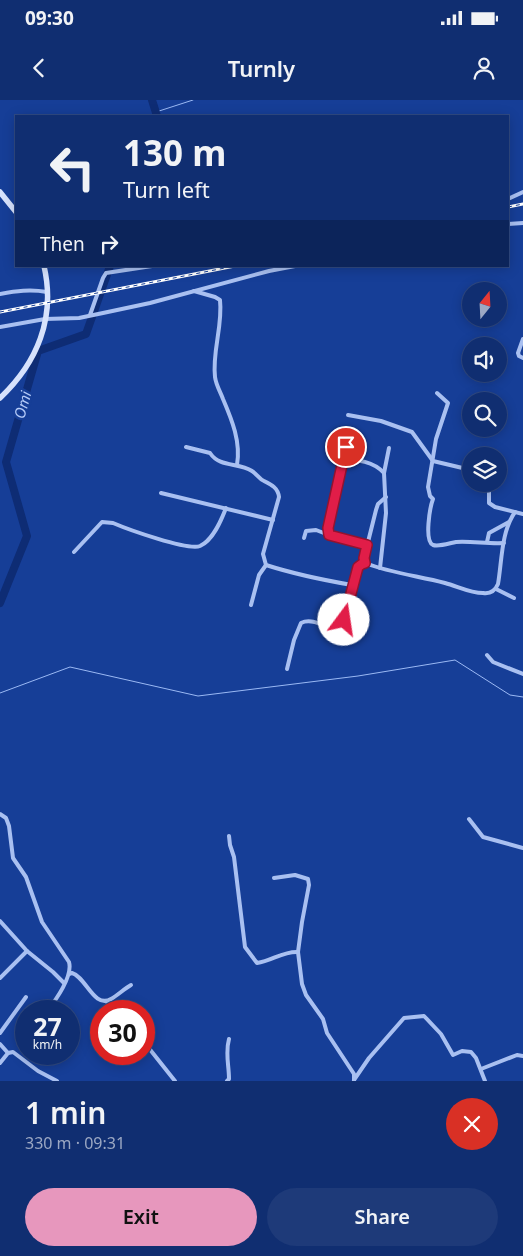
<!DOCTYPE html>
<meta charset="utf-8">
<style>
:root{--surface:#102e71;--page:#1e3a79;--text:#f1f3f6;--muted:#9ca8c3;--line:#304a84;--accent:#e797bd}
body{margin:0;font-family:"Noto Sans",sans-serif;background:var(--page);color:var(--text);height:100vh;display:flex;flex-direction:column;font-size:19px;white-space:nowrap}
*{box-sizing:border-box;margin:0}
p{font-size:16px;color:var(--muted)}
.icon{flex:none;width:28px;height:28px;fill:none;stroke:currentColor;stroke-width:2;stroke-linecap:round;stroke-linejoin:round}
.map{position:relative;height:981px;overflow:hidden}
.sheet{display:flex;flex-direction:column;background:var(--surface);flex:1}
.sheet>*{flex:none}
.top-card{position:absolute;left:15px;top:15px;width:494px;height:152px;border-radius:0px;box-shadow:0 2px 12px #0003,0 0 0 1px var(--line);background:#102e71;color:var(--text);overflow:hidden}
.needle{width:32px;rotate:18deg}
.tools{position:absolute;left:462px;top:182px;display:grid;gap:10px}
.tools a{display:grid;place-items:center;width:45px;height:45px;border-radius:50%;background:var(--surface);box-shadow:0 2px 12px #0003,0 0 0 1px var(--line);font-size:25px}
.speed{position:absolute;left:15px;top:900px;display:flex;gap:10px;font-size:25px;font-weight:700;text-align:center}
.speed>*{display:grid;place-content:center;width:65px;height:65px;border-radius:50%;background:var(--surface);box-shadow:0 2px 12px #0003,0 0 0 1px var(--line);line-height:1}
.speed small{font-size:12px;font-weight:400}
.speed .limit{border:8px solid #d22;background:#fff;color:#111}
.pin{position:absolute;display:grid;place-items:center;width:42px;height:42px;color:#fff;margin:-21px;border:2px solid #fff;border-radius:50%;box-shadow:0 1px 5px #0007}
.me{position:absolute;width:55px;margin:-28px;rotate:14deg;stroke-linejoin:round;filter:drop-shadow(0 0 4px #0008)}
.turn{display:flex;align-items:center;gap:18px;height:105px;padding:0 25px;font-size:22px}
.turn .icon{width:65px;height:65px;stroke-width:2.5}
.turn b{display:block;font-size:35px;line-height:42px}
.then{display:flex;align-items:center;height:48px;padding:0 25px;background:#0003;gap:10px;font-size:19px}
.round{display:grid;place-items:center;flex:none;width:52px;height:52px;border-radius:26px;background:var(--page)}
.headline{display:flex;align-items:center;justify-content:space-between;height:85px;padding:0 25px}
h1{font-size:30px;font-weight:600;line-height:38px}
.button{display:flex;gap:10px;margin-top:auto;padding:10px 25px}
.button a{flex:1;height:58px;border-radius:30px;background:var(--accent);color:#111;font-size:20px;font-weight:600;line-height:58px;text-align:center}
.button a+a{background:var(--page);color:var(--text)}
.status{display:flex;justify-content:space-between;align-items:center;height:35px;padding:0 25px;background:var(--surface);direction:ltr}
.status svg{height:14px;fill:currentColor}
header{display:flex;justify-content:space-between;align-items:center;height:65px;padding:0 25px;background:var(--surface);font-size:22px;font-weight:600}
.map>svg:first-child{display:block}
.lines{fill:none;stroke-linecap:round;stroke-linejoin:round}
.stream{stroke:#9bb9f4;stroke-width:1}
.river{stroke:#0e2c74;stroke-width:8}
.street{stroke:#a9c0f1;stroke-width:4}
.secondary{stroke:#d7e2fc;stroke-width:5.5}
.rail-casing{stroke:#fff;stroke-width:3}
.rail{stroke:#163e97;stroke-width:1;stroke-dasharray:4;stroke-linecap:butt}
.route-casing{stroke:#92132f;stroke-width:12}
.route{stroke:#e11d48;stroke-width:9}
.labels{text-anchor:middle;stroke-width:5;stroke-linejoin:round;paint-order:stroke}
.water-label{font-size:15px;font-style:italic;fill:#b5cbf8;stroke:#163e97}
</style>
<div class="status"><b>09:30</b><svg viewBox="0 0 49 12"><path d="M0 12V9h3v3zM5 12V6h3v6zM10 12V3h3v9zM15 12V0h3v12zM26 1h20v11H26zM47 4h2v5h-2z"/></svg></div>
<header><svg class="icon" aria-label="back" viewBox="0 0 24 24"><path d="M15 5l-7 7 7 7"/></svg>Turnly<svg class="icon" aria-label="person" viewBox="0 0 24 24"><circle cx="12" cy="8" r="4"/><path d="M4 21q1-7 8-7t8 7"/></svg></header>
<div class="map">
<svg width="523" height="981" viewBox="0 0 523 981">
<rect width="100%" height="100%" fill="#163e97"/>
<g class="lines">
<g class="stream">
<path d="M 156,12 L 193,0"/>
<path d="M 0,593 L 70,567 L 198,596 L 358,576 L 455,560 L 510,595 L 523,597"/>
</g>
<g class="river">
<path d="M 152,0 L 157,16"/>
<path d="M 0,503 L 27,436 L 6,362 L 38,251 L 86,234 L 110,166"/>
</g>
<g class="street">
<path d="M 508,99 L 523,92"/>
<path d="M 508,124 L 523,123"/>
<path d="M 194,191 L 215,197 L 220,200 C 223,226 212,251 215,277 C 216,285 220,291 223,299 C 232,320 241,342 237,365"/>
<path d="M 0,194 C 16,191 30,189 47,192"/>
<path d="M 90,215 L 103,178 L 106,173 L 152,166"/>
<path d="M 0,227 L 45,219 L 79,218 L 103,213 L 150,203 L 269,171 L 295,166"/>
<path d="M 523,239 L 518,253 L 519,256 L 523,258"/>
<path d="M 437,293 L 448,303 L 436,339 L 428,387 L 430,396 L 433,399 C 430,407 424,441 433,445 C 439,447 450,443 456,442 C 472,441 488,444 504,443"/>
<path d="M 348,315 L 381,321 L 412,332 L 433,361 L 471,370"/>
<path d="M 186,347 L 210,353 C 220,368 238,362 252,371 C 257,374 259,379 264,381 C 272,385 278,388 279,397 L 263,454 L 266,465 C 294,474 323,480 352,485 L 359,467 L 362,464 L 365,463 C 391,473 418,476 445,483 C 457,486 470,493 483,493 C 490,494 495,491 498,484 C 502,461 501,432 515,412"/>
<path d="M 346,347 L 328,428 L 329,435 L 367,445"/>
<path d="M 342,359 C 358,360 373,361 384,373 L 386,413 L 380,468"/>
<path d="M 384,373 L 389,348"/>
<path d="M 489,384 L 489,403 L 495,407 L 523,414"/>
<path d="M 161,393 L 273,420"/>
<path d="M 304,438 L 306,431 L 316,430 L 329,435"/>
<path d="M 487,442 L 489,433 L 509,422"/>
<path d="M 74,452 L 102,422 L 113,423 C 127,429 188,451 200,446 C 213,440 221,421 226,408"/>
<path d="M 365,463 L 366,450 L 376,410 L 378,404 L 386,397"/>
<path d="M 496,489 L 514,498"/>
<path d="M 251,505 L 259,475 L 266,465"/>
<path d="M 487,555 L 493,562 L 523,574"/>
<path d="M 287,569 L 294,540 L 301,523 C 313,517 326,529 339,527 L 346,514 L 352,485"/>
<path d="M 0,714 L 6,718 L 9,726 L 13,758 L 26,777 L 42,822 L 69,862 C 73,876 56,900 47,911"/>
<path d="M 469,719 L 483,737 L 523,748"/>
<path d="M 229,736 L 230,745 L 234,757 L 245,847 L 257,863 C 272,861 283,851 298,852"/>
<path d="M 274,778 L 295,775 L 308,779 L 309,785 L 302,822 L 298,852 L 302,884 L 306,895 L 323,919 L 327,933 L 354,974 L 354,981"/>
<path d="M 0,821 L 27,851 L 53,872 L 64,883"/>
<path d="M 69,874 L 72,873 C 86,877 94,909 111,899 C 118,895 124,889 131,885"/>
<path d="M 0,878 L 27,851"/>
<path d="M 106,901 L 116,911"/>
<path d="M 0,933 L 26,897"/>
<path d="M 144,942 L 175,981"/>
<path d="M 0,944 L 8,953"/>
<path d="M 0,963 L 8,953 L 13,952 L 38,971 L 57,981"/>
<path d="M 481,969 L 517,955 L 523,956"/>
<path d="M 354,980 L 369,958 L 404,918 L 424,916 L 441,934 L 453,955 L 462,951 L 471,952 L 476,958 L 485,981"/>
<path d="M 227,981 L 229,979 C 229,965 225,953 229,939"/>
</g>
<g class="secondary">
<path d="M 0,92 L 16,112"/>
<path d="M 0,298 C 37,263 56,218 44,166"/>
</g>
<g class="rail-casing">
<g id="rail">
<path d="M 508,107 L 523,104"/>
<path d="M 0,212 L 235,166"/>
</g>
</g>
<use href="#rail" class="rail"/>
</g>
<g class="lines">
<g class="route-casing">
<path id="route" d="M 344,520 L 358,467 L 362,464 L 365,463 L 364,458 L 367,445 L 329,435 L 328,428 L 346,347"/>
</g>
<use href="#route" class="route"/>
</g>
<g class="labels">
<g class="water-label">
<text transform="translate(23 305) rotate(-74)" y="5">Omi</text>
</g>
</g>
</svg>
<div class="tools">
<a><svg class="needle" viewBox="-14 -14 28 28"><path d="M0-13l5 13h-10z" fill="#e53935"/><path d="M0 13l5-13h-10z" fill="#9ca8c3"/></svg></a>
<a><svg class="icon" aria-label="sound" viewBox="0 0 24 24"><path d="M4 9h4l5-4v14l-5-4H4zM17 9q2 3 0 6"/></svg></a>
<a><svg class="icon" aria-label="search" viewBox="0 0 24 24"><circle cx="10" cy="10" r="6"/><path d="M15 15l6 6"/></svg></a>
<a><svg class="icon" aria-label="layers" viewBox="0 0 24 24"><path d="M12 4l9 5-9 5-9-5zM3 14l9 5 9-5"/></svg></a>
</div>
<div class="speed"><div>27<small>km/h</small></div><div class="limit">30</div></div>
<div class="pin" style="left:346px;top:347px;background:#d93025"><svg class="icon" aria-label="arrive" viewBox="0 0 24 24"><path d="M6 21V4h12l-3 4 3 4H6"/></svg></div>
<svg class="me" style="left:344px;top:520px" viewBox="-20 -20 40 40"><circle r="19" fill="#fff"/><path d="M0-13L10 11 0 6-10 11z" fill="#e11d48"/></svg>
<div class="top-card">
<div class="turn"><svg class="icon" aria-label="left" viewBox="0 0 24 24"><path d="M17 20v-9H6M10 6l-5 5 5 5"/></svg><div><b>130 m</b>Turn left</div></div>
<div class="then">Then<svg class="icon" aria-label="right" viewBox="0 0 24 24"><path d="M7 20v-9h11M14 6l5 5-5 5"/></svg></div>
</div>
</div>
<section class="sheet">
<div class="headline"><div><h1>1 min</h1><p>330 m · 09:31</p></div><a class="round" style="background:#d93025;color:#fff"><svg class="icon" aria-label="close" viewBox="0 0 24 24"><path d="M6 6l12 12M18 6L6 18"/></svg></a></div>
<div class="button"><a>Exit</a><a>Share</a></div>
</section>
